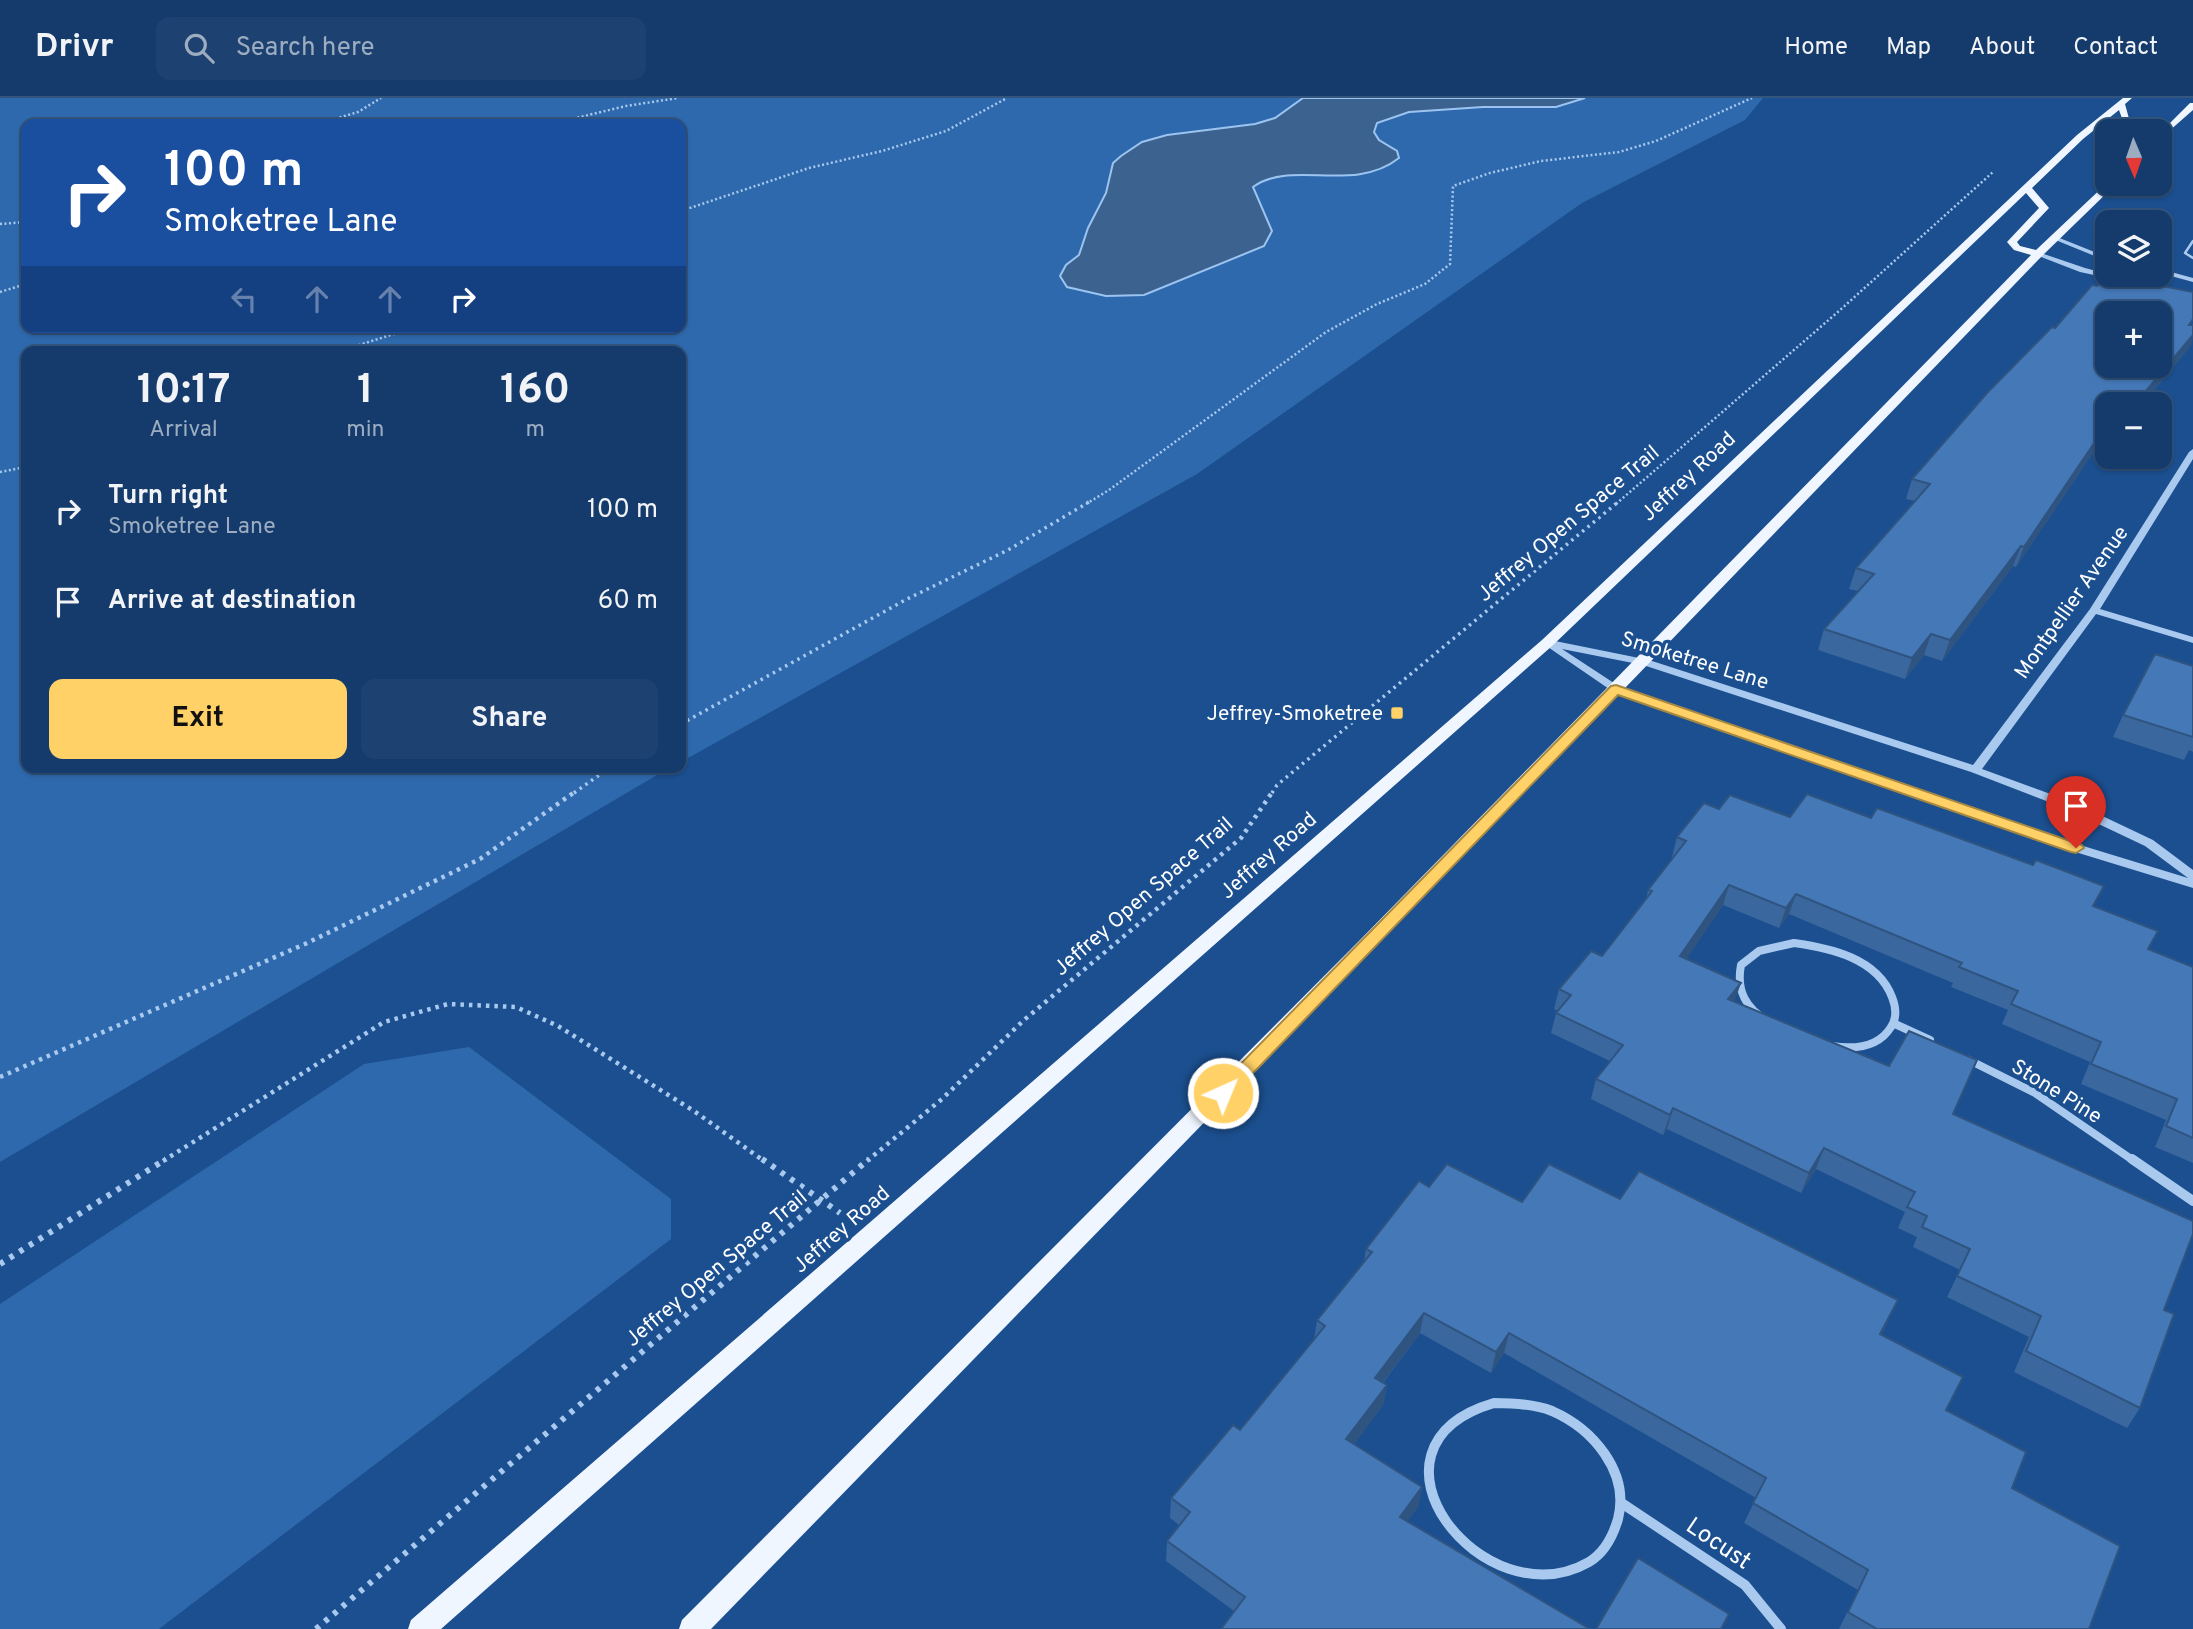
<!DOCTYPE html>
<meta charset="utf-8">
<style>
:root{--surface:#143b6b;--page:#1d4271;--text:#f1f3f6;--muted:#9dadc1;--line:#33557e;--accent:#ffd166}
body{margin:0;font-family:Overpass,sans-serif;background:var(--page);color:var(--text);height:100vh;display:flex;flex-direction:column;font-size:26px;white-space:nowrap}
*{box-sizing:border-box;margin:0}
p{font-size:23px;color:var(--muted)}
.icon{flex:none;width:38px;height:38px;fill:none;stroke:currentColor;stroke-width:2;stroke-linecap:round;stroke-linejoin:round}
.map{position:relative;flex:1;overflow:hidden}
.drawer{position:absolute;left:21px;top:248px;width:665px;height:427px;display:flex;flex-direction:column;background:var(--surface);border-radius:14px;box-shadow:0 2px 5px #0004,0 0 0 2px var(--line)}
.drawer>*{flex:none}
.guide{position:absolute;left:21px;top:21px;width:665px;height:214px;border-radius:14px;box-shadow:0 2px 5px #0004,0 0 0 2px var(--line);background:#1a4fa0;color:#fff;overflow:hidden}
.needle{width:46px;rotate:178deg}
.controls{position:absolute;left:2095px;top:21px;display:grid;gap:14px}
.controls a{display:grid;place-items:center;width:77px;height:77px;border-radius:14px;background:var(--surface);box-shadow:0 2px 5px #0004,0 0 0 2px var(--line);font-size:35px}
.pin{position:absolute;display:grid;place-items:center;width:60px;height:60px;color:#fff;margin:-72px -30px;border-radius:50% 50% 50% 0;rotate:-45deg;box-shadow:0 0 7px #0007}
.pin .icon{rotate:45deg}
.me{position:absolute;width:77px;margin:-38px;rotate:44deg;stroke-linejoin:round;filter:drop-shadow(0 0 5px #0008)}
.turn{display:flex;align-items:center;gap:24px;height:147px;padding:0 28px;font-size:32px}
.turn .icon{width:91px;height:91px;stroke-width:2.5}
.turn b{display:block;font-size:49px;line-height:60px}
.lanes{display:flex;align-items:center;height:66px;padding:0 28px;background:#0003;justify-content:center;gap:35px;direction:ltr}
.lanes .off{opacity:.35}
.eta{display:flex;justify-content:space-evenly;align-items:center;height:119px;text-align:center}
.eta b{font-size:42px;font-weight:700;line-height:49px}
.button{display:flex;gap:14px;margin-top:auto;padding:14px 28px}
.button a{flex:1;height:80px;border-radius:14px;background:var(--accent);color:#111;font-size:28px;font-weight:700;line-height:80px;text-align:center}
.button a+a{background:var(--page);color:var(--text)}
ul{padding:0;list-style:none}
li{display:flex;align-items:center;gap:21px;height:91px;padding:0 28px}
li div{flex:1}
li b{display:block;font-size:26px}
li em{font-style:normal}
header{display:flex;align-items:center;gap:42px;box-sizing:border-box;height:98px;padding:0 35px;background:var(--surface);border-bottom:2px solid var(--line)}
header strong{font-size:33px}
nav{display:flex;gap:38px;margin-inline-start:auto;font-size:24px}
.search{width:490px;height:63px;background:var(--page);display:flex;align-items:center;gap:18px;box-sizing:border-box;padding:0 24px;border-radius:14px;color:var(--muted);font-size:26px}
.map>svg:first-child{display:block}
.green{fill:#2e69ad;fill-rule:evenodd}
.water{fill:#3c6290;stroke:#9cc4f0;stroke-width:2}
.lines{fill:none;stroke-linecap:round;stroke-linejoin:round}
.path-far3{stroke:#a9c9ee;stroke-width:2.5;stroke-dasharray:2 2.5;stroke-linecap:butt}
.path-far2{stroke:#a9c9ee;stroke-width:3.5;stroke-dasharray:2.5 4.5;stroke-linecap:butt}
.path-far1{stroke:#a9c9ee;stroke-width:4.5;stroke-dasharray:3.5 5;stroke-linecap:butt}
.path{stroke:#a9c9ee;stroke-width:6;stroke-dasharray:4.5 7;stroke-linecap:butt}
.service{stroke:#a9c9ee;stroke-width:2.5}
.minor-far1{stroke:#a9c9ee;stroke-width:8}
.minor{stroke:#a9c9ee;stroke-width:10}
.tertiary{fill:#a9c9ee;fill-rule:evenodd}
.primary{fill:#f0f6ff;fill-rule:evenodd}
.wall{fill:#3a679d}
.shaded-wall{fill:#305480}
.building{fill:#4478b7;stroke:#305480;stroke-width:2;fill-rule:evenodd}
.route{fill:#ffd166;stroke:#a68842;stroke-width:2}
.poi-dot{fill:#ffd166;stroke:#1b4f8f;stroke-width:2.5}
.labels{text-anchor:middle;stroke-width:7;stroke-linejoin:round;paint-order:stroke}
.street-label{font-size:21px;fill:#fff;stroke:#1b4f8f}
.poi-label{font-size:21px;fill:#fff;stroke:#1b4f8f;text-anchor:end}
.near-street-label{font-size:24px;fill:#fff;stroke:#1b4f8f}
</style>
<header>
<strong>Drivr</strong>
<div class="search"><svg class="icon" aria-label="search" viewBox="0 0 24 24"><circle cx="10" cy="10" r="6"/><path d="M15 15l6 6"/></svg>Search here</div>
<nav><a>Home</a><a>Map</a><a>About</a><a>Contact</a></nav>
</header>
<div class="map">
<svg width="2193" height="1531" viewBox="0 0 2193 1531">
<rect width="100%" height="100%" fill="#1b4f8f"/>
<g class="green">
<path d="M 0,0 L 1763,0 L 1745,22 L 1582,105 L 1197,376 L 681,664 L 681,254 L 26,254 L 26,670 L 669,670 L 0,1064 ZM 26,26 L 681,26 L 681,229 L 26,229 Z"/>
<path d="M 469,949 L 671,1101 L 671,1141 L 159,1531 L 0,1531 L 0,1206 L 364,966 Z"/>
</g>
<path class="water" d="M 1303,0 L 1585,0 L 1556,9 L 1483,9 L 1409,14 L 1377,25 L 1374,34 L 1379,42 L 1397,53 L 1399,60 C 1353,96 1291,61 1253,89 L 1272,133 L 1264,148 L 1144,197 L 1106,198 L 1067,189 L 1060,178 L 1066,167 L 1079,157 L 1088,130 L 1106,95 L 1113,65 L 1121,58 L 1142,44 L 1167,37 L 1255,26 L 1275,20 Z"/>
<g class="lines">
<g class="path-far3">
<path d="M 318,26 L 358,14 L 381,0"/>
<path d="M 551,26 L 626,8 L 678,0"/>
<path d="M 681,113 L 809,70 L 882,53 L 946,33 L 1007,0"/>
<path d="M 0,126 L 26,124"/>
<path d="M 0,194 L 26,186"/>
<path d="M 337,254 L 416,229"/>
<path d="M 0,374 L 26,369"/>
<path d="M 1086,406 L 1109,392 L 1326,234 L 1377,206 L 1425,186 L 1450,166 L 1453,88 L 1490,75 L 1541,63 L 1619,54 L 1656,43 L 1752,0"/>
<path d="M 1616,406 L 1839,213 L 1993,74"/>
</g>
<g class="path-far2">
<path d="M 681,626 L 907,501 L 1008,452 L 1089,404"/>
<path d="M 574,695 L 609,670"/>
<path d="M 1272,695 L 1277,687 L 1618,404"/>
</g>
<g class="path-far1">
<path d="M 0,979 L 305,846 L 480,761 L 576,693"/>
<path d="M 163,1063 L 384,924 L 448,906 L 516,909 L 558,928 L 694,1013 L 764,1063"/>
<path d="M 867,1063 L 942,1001 L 1024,922 L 1241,740 L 1273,693"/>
</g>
<g class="path">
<path d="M 762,1061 L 840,1115"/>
<path d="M 0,1166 L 166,1061"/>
<path d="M 316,1531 L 869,1061"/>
</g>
<path class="service" d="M 2193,143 L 2185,155 L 2193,160"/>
<g class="minor-far1">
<path d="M 1794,845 C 1830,850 1877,860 1892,899 C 1896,909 1897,920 1891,929 C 1867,968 1797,942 1769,924 C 1746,911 1736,893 1741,867 L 1759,853 Z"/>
<path d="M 1895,926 L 1930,942"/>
<path d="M 1969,962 L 2035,995 L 2134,1063"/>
</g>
<g class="minor">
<path d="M 2132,1061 L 2193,1103"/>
<path d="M 1494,1305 C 1513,1305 1534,1306 1552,1313 C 1593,1331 1630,1374 1618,1421 C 1613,1438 1604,1455 1589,1464 C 1484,1524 1345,1349 1494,1305 Z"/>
<path d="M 1623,1406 L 1745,1487 L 1781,1531"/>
</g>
<g class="tertiary">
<path d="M 2053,139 L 2057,139 L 2107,159 L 2107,163 L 2053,141 Z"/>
<path d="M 2038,154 L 2085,170 L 2126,181 L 2122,183 L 2080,174 L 2036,157 L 2035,156 Z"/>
<path d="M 2160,171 L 2193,180 L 2193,184 L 2160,175 Z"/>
<path d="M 2193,351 L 2193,361 L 2100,511 L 2193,539 L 2193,545 L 2096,516 L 1982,671 L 2075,705 L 2153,742 L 2193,772 L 2193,790 L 2072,753 L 1612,593 L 1542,545 L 1547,542 L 1555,543 L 1649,562 L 1973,667 L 2090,511 L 2189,354 ZM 1562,551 L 1643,567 L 1971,674 L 2067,711 L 2145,748 L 2188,780 L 2080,747 L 1620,589 Z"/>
</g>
<g class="primary">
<path d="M 2123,0 L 2132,0 L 2125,6 L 2131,28 L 2126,33 L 2118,33 L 2124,26 L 2119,12 L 2083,41 L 2032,90 L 2049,110 L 2017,144 L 2020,148 L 2036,152 L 2107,85 L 2115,86 L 2114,88 L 2042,158 L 1374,850 L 711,1531 L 679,1531 L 682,1522 L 1361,841 L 2031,157 L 2014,152 L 2007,144 L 2039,110 L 2026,95 L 1552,548 L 441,1531 L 408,1531 L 411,1522 L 1542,542 L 2077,37 Z"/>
<path d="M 2190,5 L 2193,5 L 2193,12 L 2160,41 L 2160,35 Z"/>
<path d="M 2107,51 L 2107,69 L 2096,63 Z"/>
</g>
</g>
<g class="wall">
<path d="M 2192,246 L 2143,306 L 2107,306 L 2107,334 L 2016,469 L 2013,468 L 1942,563 L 1924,557 L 1905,581 L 1818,552 L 1824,531 L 1858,493 L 1849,491 L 1856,470 L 1915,403 L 1906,401 L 1912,381 Z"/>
<path d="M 2193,568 L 2193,654 L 2189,652 L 2184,662 L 2113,639 L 2123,617 Z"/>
<path d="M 1719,711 L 1790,719 L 2094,808 L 2148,851 L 2193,869 L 2193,1065 L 2155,1049 L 2166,1022 L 2081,986 L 2090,964 L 2002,926 L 2008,912 L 1951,889 L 1953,885 L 1789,816 L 1779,830 L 1723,807 L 1686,861 L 1735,904 L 1953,1016 L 2164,1212 L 2140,1310 L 2127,1330 L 2014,1274 L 2029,1239 L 1947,1199 L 1960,1172 L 1913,1149 L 1917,1139 L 1898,1130 L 1905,1114 L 1816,1071 L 1801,1095 L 1667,1031 L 1663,1037 L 1591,1001 L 1596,981 L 1610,963 L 1551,935 L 1556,915 L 1558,913 L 1554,911 L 1559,891 L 1602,858 L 1646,802 L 1648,792 L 1674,759 L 1672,759 L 1677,739 Z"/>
<path d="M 1429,1089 L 1522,1104 L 1620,1101 L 1888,1223 L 1881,1237 L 1946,1312 L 2012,1390 L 2089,1531 L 1839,1531 L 1858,1492 L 1744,1425 L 1756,1400 L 1504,1255 L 1491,1275 L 1420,1235 L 1383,1285 L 1387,1287 L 1383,1307 L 1354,1346 L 1422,1389 L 1418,1409 L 1407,1423 L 1234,1513 L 1166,1463 L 1167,1443 L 1179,1427 L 1170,1420 L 1171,1400 L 1240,1332 L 1314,1242 L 1317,1222 L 1364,1164 L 1366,1151 Z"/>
</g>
<g class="shaded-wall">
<path d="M 2193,237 L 2192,246 L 2143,306 L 2135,306 Z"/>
<path d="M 2107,326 L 2107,334 L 2016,469 L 2024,449 Z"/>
<path d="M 2021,448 L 2013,468 L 1942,563 L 1950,542 Z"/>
<path d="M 1931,536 L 1924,557 L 1905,581 L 1912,560 Z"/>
<path d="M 1729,787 L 1723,807 L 1675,878 L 1680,858 Z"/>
<path d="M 1796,796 L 1789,816 L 1779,830 L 1786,810 Z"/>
<path d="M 1741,885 L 1734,905 L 1728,901 Z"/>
<path d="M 1673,1010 L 1667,1031 L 1663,1037 L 1670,1017 Z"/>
<path d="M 1824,1050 L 1816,1071 L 1801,1095 L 1809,1075 Z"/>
<path d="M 1898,1202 L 1888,1223 L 1870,1256 L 1880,1236 Z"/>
<path d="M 1424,1215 L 1420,1235 L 1371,1300 L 1375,1280 Z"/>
<path d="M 1509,1235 L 1504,1255 L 1491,1275 L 1496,1254 Z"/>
<path d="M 1387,1287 L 1383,1307 L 1343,1361 L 1346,1341 Z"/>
<path d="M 1422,1389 L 1418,1409 L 1396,1439 L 1400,1419 Z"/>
</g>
<g class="building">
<path d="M 2107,177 L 2193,194 L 2193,221 L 2189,227 L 2193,227 L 2193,237 L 2135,306 L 2107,306 L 2107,326 L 2024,449 L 2021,448 L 1950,542 L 1931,536 L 1912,560 L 1824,531 L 1874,476 L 1856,470 L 1930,386 L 1912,381 L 1987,295 L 2052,229 L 2055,230 L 2092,187 L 2097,188 ZM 2107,215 L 2160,215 L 2160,268 L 2107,268 Z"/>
<path d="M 2155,556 L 2193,568 L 2193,639 L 2123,617 Z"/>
<path d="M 1807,696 L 1871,720 L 1877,710 L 2033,767 L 2036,762 L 2104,788 L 2093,808 L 2158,833 L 2148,851 L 2193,869 L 2193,1040 L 2166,1028 L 2177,1001 L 2091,966 L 2101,944 L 2011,906 L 2018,893 L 1959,869 L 1962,865 L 1796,796 L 1786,810 L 1729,787 L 1680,858 L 1741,885 L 1728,901 L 1889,968 L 1909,933 L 1977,962 L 1953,1016 L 2193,1123 L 2193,1136 L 2164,1212 L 2174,1216 L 2140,1310 L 2026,1253 L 2041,1218 L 1957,1178 L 1970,1151 L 1922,1129 L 1927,1118 L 1907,1109 L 1915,1094 L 1824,1050 L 1809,1075 L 1673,1010 L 1670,1017 L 1596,981 L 1623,947 L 1556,915 L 1571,897 L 1559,891 L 1591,853 L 1602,858 L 1652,793 L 1648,792 L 1686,743 L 1677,739 L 1704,705 L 1719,711 L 1730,697 L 1790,719 Z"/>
<path d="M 1447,1066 L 1522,1104 L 1549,1066 L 1620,1101 L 1639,1073 L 1898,1202 L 1880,1236 L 1963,1279 L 1946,1312 L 2026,1354 L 2012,1390 L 2120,1448 L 2089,1531 L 1877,1531 L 1848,1514 L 1868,1472 L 1753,1405 L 1766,1380 L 1509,1235 L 1496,1254 L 1424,1215 L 1375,1280 L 1387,1287 L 1346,1341 L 1422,1389 L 1400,1419 L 1590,1531 L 1221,1531 L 1245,1499 L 1167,1443 L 1190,1414 L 1171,1400 L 1233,1327 L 1240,1332 L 1325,1228 L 1317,1222 L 1372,1154 L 1366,1151 L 1419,1083 L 1429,1089 Z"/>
<path d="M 1638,1460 L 1729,1516 L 1721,1531 L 1596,1531 Z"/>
</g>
<path class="route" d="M 1616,587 L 2082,747 L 2084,750 L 2076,755 L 2071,754 L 1618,597 L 1230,999 L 1217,999 L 1214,995 L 1217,990 L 1611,588 Z"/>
<rect class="poi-dot" x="1390" y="608" width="14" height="14" rx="3.5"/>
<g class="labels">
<g class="street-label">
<text transform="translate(1688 378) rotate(-43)" y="7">Jeffrey Road</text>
<text transform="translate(1568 425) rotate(-40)" y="7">Jeffrey Open Space Trail</text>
<text transform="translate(2071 504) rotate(-55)" y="7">Montpellier Avenue</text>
<text transform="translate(1695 562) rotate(17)" y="7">Smoketree Lane</text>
<text transform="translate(1268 757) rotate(-41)" y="7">Jeffrey Road</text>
<text transform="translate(1143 798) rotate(-41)" y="7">Jeffrey Open Space Trail</text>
<text transform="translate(2057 993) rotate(32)" y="7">Stone Pine</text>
<text transform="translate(841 1131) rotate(-41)" y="7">Jeffrey Road</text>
<text transform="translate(716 1170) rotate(-40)" y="7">Jeffrey Open Space Trail</text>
</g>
<g class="poi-label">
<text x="1383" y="622">Jeffrey-Smoketree</text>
</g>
<g class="near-street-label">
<text transform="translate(1719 1445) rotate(34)" y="8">Locust</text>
</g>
</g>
</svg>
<div class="controls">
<a><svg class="needle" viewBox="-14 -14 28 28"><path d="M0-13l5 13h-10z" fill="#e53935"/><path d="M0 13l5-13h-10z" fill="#9dadc1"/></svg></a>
<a><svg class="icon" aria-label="layers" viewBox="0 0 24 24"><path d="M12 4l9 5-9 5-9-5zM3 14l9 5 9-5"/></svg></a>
<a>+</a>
<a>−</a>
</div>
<div class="pin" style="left:2076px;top:750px;background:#d93025"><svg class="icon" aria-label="arrive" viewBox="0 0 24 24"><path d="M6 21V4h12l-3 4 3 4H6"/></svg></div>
<svg class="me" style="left:1223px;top:995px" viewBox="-20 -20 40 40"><circle r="17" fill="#ffd166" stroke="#fff" stroke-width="3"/><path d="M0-11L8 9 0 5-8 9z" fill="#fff"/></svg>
<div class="guide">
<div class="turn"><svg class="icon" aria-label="right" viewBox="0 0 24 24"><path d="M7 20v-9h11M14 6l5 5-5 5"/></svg><div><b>100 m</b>Smoketree Lane</div></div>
<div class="lanes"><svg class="icon off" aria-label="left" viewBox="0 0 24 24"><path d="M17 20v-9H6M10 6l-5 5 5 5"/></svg><svg class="icon off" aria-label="ahead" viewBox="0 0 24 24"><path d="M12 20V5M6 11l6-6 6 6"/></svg><svg class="icon off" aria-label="ahead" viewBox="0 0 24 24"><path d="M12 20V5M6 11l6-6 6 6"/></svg><svg class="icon" aria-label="right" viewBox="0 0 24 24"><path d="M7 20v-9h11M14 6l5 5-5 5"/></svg></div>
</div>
<section class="drawer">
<div class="eta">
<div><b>10:17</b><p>Arrival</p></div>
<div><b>1</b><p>min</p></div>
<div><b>160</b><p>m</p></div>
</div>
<ul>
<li><svg class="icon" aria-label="right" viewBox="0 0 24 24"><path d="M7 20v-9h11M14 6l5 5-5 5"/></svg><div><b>Turn right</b><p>Smoketree Lane</p></div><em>100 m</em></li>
<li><svg class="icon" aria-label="arrive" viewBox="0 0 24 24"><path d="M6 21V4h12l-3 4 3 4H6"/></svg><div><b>Arrive at destination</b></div><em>60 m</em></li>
</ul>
<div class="button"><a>Exit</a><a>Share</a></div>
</section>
</div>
